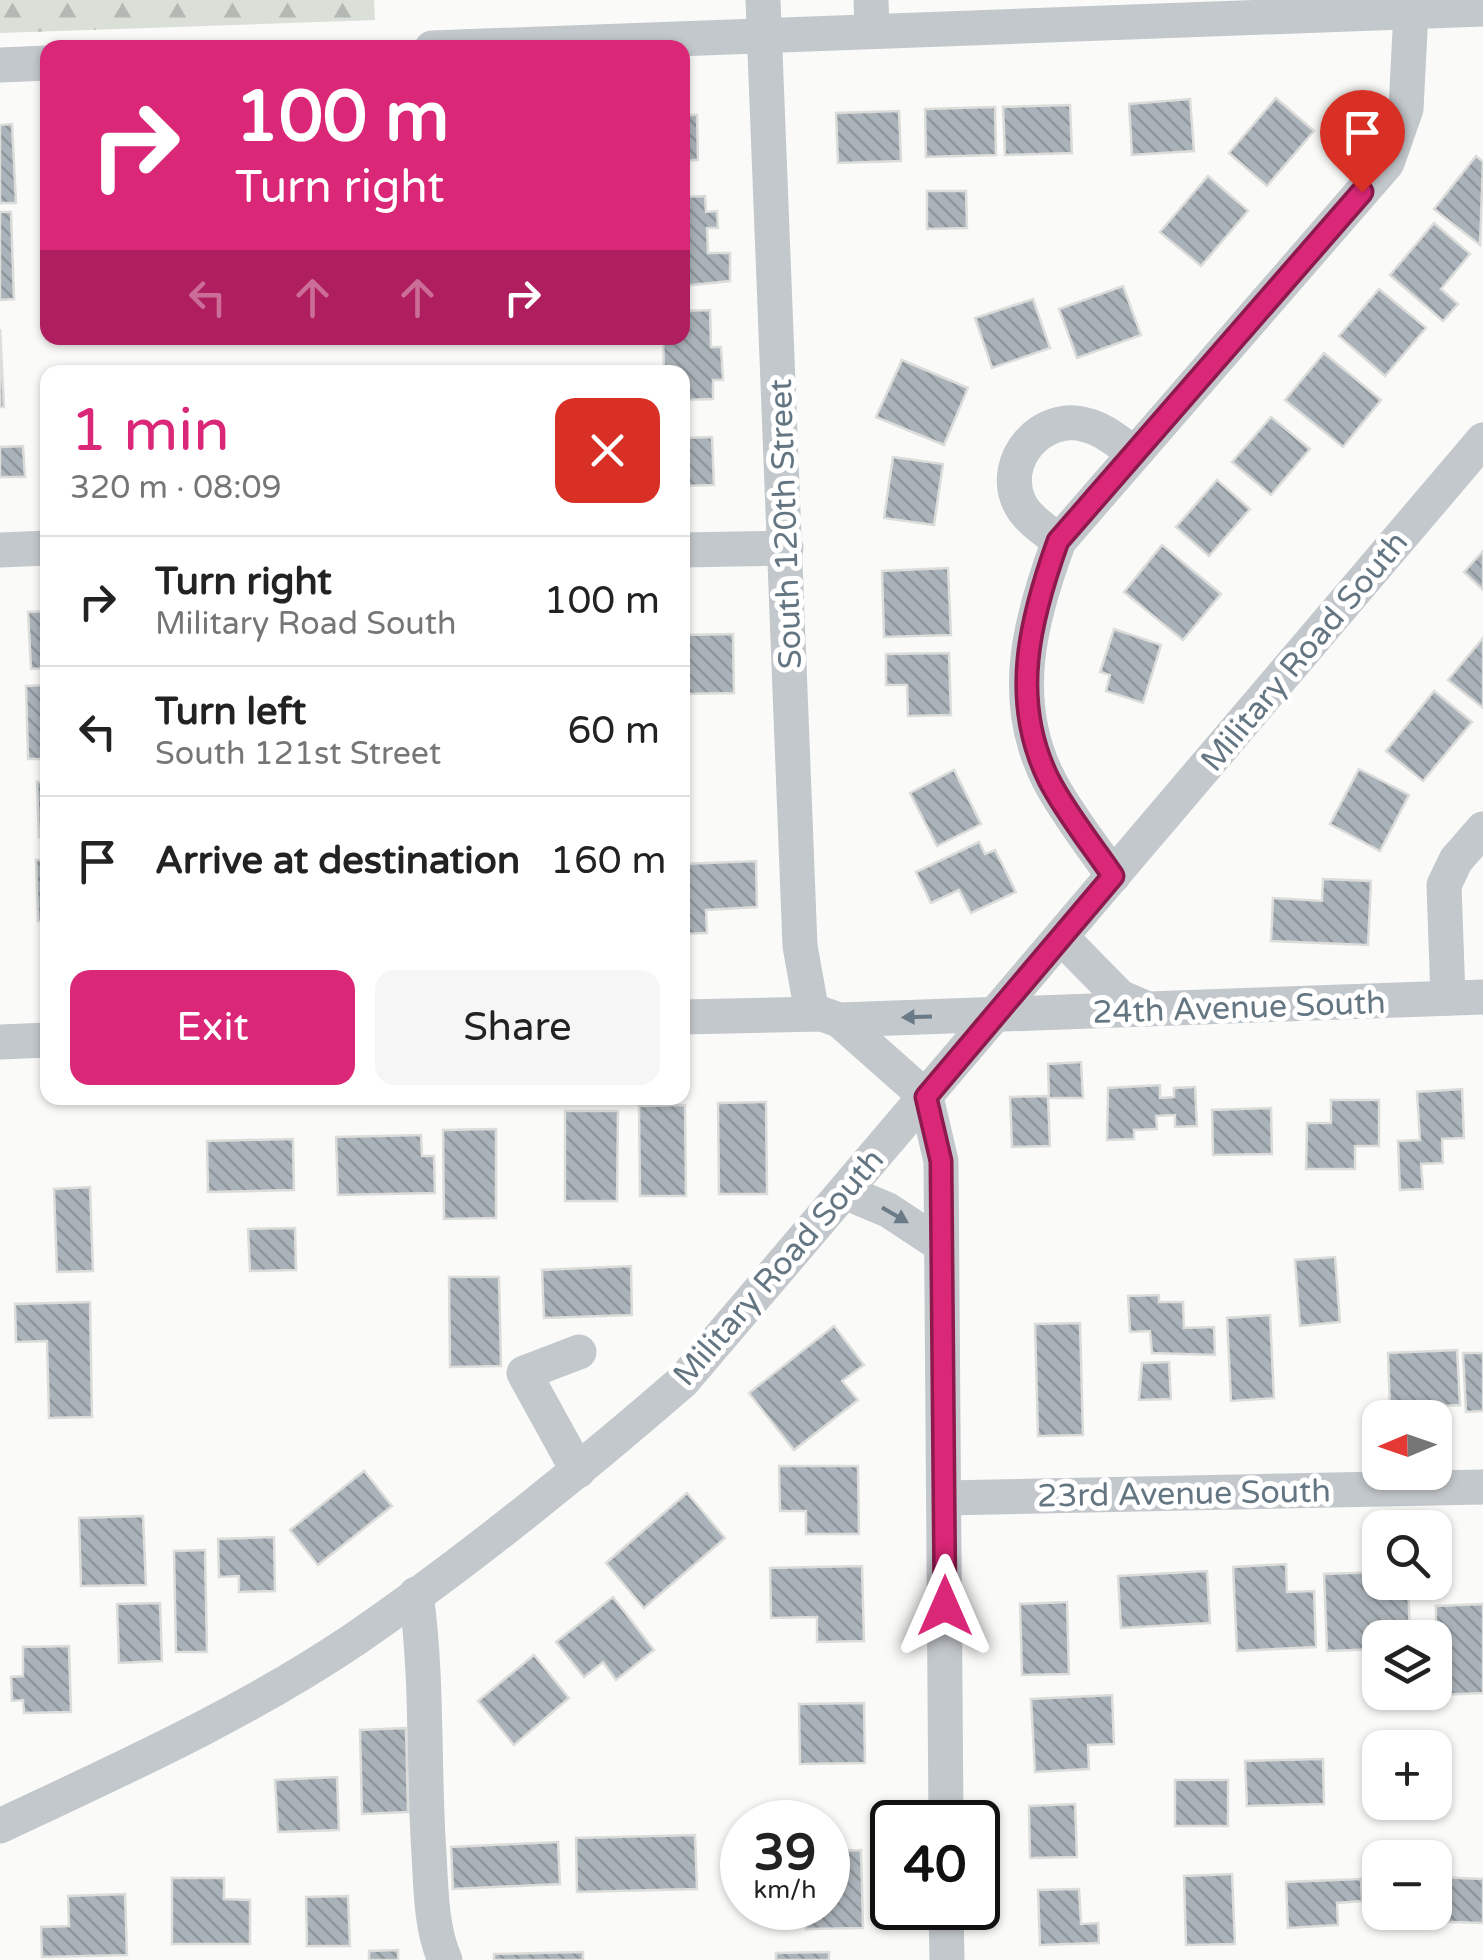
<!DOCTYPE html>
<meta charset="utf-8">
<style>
:root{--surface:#fff;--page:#f6f6f6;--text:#222;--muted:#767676;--line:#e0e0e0;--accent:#db2777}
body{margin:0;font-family:"Varela Round",sans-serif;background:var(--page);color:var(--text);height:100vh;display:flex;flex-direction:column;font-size:38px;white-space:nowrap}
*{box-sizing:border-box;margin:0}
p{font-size:32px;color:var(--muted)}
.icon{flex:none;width:55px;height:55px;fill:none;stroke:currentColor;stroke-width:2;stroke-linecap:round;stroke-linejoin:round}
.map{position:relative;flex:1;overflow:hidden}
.details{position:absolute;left:40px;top:365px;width:650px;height:740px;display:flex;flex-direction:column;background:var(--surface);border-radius:20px;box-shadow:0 2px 8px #0004}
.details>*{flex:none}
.hud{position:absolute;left:40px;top:40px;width:650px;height:305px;border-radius:20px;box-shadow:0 2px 8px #0004;background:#db2777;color:#fff;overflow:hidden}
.needle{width:65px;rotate:268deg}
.tools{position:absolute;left:1362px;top:1400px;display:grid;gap:20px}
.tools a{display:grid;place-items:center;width:90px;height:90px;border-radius:20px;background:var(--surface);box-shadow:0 2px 8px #0004;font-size:50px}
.speed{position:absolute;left:720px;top:1800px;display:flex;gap:20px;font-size:50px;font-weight:700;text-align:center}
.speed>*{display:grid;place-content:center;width:130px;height:130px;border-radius:50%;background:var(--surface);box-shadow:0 2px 8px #0004;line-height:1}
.speed small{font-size:25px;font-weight:400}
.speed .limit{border:5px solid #111;border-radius:15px;background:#fff;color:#111}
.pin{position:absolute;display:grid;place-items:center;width:85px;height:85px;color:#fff;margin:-102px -42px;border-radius:50% 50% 50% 0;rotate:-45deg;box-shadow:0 0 10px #0007}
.pin .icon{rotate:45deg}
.me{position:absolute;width:110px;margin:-55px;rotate:0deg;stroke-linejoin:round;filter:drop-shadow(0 0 8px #0008)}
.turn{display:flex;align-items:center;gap:35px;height:210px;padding:0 30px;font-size:45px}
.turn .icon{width:130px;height:130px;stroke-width:2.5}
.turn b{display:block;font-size:70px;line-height:85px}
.lanes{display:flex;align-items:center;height:95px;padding:0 30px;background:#0003;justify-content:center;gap:50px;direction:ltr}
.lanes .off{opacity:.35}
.round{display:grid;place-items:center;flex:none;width:105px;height:105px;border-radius:20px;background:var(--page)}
.head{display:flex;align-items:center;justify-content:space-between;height:170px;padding:0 30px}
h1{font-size:60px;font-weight:600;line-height:75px;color:var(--accent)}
.primary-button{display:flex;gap:20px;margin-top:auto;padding:20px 30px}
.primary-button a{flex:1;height:115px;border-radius:20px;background:var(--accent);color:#fff;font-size:40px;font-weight:600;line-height:115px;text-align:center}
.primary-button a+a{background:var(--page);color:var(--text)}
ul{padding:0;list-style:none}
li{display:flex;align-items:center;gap:30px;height:130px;padding:0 30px;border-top:2px solid var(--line)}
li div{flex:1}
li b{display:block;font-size:38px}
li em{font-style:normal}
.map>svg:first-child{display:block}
.forest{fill:url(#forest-firs)}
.building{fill:url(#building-back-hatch);stroke:#dcdcda;stroke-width:2.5}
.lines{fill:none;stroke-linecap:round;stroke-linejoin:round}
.minor{stroke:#c3c8cc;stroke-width:35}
.oneway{fill:#6a7a87}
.route-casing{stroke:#8e194d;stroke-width:25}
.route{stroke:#db2777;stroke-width:18}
.labels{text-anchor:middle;stroke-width:10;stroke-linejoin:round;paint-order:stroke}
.street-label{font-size:32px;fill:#657683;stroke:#fff}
</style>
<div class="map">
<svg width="1483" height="1960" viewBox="0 0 1483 1960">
<defs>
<pattern id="forest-firs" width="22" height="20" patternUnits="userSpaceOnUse" patternTransform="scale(2.5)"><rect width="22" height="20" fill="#dadfd7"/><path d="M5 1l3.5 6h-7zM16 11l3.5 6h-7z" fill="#b4b9b4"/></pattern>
<pattern id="building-back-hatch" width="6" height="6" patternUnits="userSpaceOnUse" patternTransform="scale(2.5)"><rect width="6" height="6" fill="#aab3b9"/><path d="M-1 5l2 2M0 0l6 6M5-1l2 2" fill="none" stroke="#8e969c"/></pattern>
</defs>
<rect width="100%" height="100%" fill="#fafaf8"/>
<path class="forest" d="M 0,0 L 374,0 L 375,20 L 0,33 Z"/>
<g class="building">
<path d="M 1276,98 L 1314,131 L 1267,186 L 1229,153 Z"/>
<path d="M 1190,99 L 1194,151 L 1132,155 L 1129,104 Z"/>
<path d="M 1070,105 L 1072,153 L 1005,155 L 1003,107 Z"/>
<path d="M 995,107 L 996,155 L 926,157 L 925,109 Z"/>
<path d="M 899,111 L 901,161 L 838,163 L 836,113 Z"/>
<path d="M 682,115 L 697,115 L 698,160 L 682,161 Z"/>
<path d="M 12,124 L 16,203 L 0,203 L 0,125 Z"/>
<path d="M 1476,156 L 1483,162 L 1480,245 L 1434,209 Z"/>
<path d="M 1208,176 L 1248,211 L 1201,266 L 1160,232 Z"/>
<path d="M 927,191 L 966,191 L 967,228 L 927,229 Z"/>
<path d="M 705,196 L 706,212 L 717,211 L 718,228 L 707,228 L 708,253 L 730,253 L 730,281 L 682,286 L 682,197 Z"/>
<path d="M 0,212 L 11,212 L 14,299 L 0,300 Z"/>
<path d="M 1434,223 L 1470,254 L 1441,289 L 1458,304 L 1443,321 L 1390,275 Z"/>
<path d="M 1123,286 L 1141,335 L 1077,358 L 1059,309 Z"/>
<path d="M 1379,289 L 1426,328 L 1385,376 L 1339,336 Z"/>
<path d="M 1033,299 L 1050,348 L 992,368 L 975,318 Z"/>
<path d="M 710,310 L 711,347 L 721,347 L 723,380 L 713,380 L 713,399 L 682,400 L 682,372 L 664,372 L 663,338 L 682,338 L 682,311 Z"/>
<path d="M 0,329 L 4,407 L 0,407 Z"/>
<path d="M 1324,353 L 1381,400 L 1343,447 L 1285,400 Z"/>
<path d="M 902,360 L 968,388 L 944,445 L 876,417 Z"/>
<path d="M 1271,417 L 1310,449 L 1271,495 L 1232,462 Z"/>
<path d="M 712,437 L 714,485 L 682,486 L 682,438 Z"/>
<path d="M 23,446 L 25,477 L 0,477 L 0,447 Z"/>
<path d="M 893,457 L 943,464 L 934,525 L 884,518 Z"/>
<path d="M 1217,480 L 1250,509 L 1209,556 L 1176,527 Z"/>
<path d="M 1162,545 L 1221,594 L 1183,640 L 1124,592 Z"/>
<path d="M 1483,551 L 1483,590 L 1464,572 Z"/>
<path d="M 948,568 L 951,635 L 884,637 L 882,571 Z"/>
<path d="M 46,590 L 48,668 L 31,669 L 28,612 L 46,611 Z"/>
<path d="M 1114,629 L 1161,645 L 1143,703 L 1106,691 L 1110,675 L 1100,672 Z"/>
<path d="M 733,634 L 734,693 L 682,694 L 682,635 Z"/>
<path d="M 1483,638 L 1483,708 L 1448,680 Z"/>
<path d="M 949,653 L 951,715 L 908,716 L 907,685 L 886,685 L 886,654 Z"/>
<path d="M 48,685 L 48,759 L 28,759 L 26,686 Z"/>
<path d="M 1434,691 L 1472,722 L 1423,781 L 1386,751 Z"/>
<path d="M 1359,769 L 1409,795 L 1380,851 L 1330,824 Z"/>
<path d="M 954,770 L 981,824 L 937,846 L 910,793 Z"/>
<path d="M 37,782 L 48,782 L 48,837 L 39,837 Z"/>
<path d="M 979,842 L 985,854 L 995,850 L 1016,892 L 971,913 L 959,890 L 931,903 L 916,872 Z"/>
<path d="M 36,860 L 48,860 L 48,921 L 38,921 Z"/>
<path d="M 756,861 L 757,907 L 706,910 L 707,933 L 682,934 L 682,864 Z"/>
<path d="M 1323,879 L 1371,881 L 1368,945 L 1271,941 L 1273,898 L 1322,901 Z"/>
<path d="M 42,950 L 48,950 L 48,998 L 43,998 Z"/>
<path d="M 1081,1062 L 1083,1098 L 1049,1098 L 1048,1064 Z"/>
<path d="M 1160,1085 L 1160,1098 L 1174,1097 L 1174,1088 L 1195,1087 L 1197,1126 L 1175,1127 L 1175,1115 L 1156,1116 L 1157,1129 L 1134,1130 L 1134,1139 L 1107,1140 L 1108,1088 Z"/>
<path d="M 1462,1089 L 1464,1138 L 1442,1139 L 1443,1163 L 1421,1164 L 1423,1189 L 1400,1190 L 1398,1141 L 1420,1140 L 1417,1092 Z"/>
<path d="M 1048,1096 L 1050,1146 L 1012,1147 L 1010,1097 Z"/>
<path d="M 1331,1100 L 1379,1100 L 1379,1146 L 1355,1146 L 1355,1169 L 1306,1169 L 1307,1123 L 1331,1123 Z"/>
<path d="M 766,1102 L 767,1194 L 719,1194 L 718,1103 Z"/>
<path d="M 685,1105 L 686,1196 L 640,1196 L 639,1106 Z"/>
<path d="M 1271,1108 L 1272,1154 L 1213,1155 L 1212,1110 Z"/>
<path d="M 565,1111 L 618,1111 L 617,1201 L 565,1201 Z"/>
<path d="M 496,1129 L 496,1218 L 444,1219 L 443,1130 Z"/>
<path d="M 421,1135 L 422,1156 L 434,1156 L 435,1193 L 338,1195 L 336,1137 Z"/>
<path d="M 293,1139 L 294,1190 L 208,1192 L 207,1141 Z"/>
<path d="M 90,1187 L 93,1271 L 57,1272 L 54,1189 Z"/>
<path d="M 295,1228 L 296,1270 L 250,1271 L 248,1229 Z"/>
<path d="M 1335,1257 L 1340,1322 L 1300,1326 L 1295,1260 Z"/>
<path d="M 631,1266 L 632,1315 L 544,1318 L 542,1270 Z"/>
<path d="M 449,1277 L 499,1277 L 501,1366 L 450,1367 Z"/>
<path d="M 1159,1295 L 1159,1302 L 1183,1302 L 1184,1328 L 1214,1327 L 1215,1355 L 1152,1353 L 1150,1331 L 1130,1332 L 1128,1296 Z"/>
<path d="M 90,1302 L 92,1417 L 49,1418 L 47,1341 L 16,1342 L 15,1304 Z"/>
<path d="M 1270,1315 L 1274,1398 L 1231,1401 L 1227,1318 Z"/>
<path d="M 1080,1323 L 1083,1435 L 1038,1436 L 1035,1324 Z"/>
<path d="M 834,1326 L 864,1365 L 842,1381 L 858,1400 L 794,1450 L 749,1393 Z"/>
<path d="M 1457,1350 L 1460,1405 L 1390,1409 L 1388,1353 Z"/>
<path d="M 1463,1353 L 1483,1353 L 1483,1411 L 1466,1412 Z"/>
<path d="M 1169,1362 L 1171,1399 L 1139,1400 L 1142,1363 Z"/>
<path d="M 779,1466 L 858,1466 L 859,1534 L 806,1534 L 806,1511 L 780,1511 Z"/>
<path d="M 364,1471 L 392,1506 L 318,1565 L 290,1530 Z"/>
<path d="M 687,1493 L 725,1538 L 644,1608 L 606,1563 Z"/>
<path d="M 143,1516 L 146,1585 L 81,1586 L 79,1518 Z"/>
<path d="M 274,1537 L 275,1591 L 239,1592 L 239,1576 L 219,1577 L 218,1539 Z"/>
<path d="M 205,1550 L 207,1652 L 176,1652 L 174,1551 Z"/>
<path d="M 1286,1564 L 1287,1592 L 1314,1591 L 1316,1647 L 1237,1651 L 1233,1567 Z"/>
<path d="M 862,1566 L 864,1641 L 817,1642 L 817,1617 L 771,1618 L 770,1568 Z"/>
<path d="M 1207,1571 L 1210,1623 L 1121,1628 L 1118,1576 Z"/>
<path d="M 1380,1572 L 1380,1582 L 1408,1582 L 1410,1638 L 1380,1638 L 1380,1649 L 1327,1651 L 1324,1574 Z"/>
<path d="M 613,1597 L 654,1650 L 616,1680 L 603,1662 L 584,1677 L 556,1642 Z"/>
<path d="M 1067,1602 L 1069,1674 L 1022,1675 L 1020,1604 Z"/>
<path d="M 160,1603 L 162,1661 L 119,1663 L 117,1604 Z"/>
<path d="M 1483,1604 L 1483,1693 L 1415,1696 L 1415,1692 L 1435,1692 L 1436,1606 Z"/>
<path d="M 69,1646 L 71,1712 L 24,1713 L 23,1700 L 12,1701 L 11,1677 L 23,1676 L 23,1647 Z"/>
<path d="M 534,1655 L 569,1698 L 514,1745 L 478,1701 Z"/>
<path d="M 1112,1695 L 1114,1744 L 1088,1745 L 1089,1769 L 1035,1772 L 1031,1699 Z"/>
<path d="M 864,1703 L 865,1763 L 800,1764 L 799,1704 Z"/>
<path d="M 406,1728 L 408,1812 L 362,1814 L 360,1730 Z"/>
<path d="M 1323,1759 L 1324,1804 L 1247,1806 L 1245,1761 Z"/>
<path d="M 337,1777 L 339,1830 L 278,1832 L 275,1780 Z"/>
<rect x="1175" y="1780" width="53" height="46"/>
<path d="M 1075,1804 L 1077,1857 L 1030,1858 L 1029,1806 Z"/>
<path d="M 695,1835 L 697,1889 L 577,1892 L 576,1838 Z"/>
<path d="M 558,1842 L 560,1884 L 453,1889 L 451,1847 Z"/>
<path d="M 861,1850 L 863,1928 L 806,1929 L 806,1908 L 828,1908 L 828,1851 Z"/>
<path d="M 1232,1874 L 1235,1944 L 1186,1945 L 1184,1876 Z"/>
<path d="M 1435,1877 L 1483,1879 L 1483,1923 L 1418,1921 L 1418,1912 L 1435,1912 Z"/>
<path d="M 172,1878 L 224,1878 L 224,1899 L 250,1900 L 250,1944 L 172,1944 Z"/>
<path d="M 1361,1879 L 1362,1901 L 1337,1903 L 1338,1925 L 1288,1928 L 1286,1882 Z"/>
<path d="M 1079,1889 L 1081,1924 L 1098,1923 L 1099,1943 L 1040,1945 L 1038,1890 Z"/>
<path d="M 125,1894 L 127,1955 L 42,1957 L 41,1927 L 69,1926 L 68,1896 Z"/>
<path d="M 348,1896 L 350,1946 L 307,1946 L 306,1897 Z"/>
<path d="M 398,1950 L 398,1960 L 369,1960 L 369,1951 Z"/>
<path d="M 583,1952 L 583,1960 L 494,1960 L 494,1954 Z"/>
<path d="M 829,1952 L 829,1960 L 776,1960 L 776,1953 Z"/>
</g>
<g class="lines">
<g class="minor">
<path d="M 763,0 L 800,946 L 812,1013"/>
<path d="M 871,0 L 872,31"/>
<path d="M 432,48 L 1483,9"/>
<path d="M 0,65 L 48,63"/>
<path d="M 1059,541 C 1045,530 1026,518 1019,502 C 1000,460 1042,412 1086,425 C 1104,429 1119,443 1134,453"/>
<path d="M 0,550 L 48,548"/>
<path d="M 682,550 L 786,548"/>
<path d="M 1113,876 C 1092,845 1066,813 1049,780 C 1008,700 1030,619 1059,541 L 1387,163 L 1406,109 L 1411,11"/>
<path d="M 1061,937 L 1120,997 L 1148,1009"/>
<path d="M 1448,998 L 1444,885 L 1456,860 L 1483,829"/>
<path d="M 682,1017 L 822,1014 L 839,1020 L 926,1097"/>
<path d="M 839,1020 L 1483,997"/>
<path d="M 0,1042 L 48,1040"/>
<path d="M 926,1097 L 941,1161 L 946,1822"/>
<path d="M 845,1192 L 888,1210 L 941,1245"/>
<path d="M 578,1471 L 524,1373 L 579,1352"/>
<path d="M 945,1498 L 1483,1487"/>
<path d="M 416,1594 C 428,1680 423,1767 429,1854 C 431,1888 431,1929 445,1960"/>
<path d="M 0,1826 C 121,1769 244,1714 355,1639 C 470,1560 578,1472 683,1381 L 1483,440"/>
<path d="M 946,1908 L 947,1960"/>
</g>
</g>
<defs><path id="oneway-solid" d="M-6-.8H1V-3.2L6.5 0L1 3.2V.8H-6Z" transform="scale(2.5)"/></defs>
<g class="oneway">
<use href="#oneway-solid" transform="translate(917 1017) rotate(178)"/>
<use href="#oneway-solid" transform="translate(895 1215) rotate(30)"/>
</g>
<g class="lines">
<g class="route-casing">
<path id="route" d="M 945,1606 L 941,1161 L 926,1097 L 1113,876 C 1092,845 1066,813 1049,780 C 1009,700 1030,619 1058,541 L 1362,192"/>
</g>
<use href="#route" class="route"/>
</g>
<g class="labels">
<g class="street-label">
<text transform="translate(785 524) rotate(-92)" y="11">South 120th Street</text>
<text transform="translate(1304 651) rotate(-50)" y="11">Military Road South</text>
<text transform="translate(1239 1007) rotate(-2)" y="11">24th Avenue South</text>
<text transform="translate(778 1267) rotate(-49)" y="11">Military Road South</text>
<text transform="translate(1184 1493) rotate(-1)" y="11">23rd Avenue South</text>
</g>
</g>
</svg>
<div class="tools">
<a><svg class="needle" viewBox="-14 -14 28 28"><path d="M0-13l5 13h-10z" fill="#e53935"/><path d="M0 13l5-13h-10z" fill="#767676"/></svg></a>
<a><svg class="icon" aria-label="search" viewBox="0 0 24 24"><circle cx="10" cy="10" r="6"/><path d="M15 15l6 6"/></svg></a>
<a><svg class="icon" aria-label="layers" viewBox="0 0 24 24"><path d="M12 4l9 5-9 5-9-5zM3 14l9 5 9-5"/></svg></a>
<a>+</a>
<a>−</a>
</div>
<div class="speed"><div>39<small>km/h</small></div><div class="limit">40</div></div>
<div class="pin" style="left:1362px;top:192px;background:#d93025"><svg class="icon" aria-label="arrive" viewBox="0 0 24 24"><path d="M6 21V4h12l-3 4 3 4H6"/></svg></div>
<svg class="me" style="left:945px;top:1606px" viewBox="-20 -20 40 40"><path d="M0-17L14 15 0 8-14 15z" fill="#db2777" stroke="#fff" stroke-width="4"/></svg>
<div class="hud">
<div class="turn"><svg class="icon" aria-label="right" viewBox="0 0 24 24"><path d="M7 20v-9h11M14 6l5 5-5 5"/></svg><div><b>100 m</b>Turn right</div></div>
<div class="lanes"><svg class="icon off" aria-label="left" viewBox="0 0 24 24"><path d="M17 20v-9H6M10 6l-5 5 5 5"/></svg><svg class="icon off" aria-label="ahead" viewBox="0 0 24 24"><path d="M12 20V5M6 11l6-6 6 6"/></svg><svg class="icon off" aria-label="ahead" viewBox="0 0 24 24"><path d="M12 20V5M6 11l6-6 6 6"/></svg><svg class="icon" aria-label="right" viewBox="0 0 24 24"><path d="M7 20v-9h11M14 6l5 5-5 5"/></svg></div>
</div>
<section class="details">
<div class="head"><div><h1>1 min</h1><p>320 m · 08:09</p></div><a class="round" style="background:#d93025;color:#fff"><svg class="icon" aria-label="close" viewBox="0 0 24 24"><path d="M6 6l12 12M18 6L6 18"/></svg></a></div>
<ul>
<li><svg class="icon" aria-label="right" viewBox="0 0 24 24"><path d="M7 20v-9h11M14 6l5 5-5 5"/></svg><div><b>Turn right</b><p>Military Road South</p></div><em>100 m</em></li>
<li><svg class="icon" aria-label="left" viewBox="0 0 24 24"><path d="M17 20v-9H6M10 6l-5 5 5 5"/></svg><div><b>Turn left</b><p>South 121st Street</p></div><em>60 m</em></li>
<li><svg class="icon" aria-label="arrive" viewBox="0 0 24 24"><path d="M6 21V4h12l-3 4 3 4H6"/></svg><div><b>Arrive at destination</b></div><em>160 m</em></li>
</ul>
<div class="primary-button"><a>Exit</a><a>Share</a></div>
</section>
</div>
